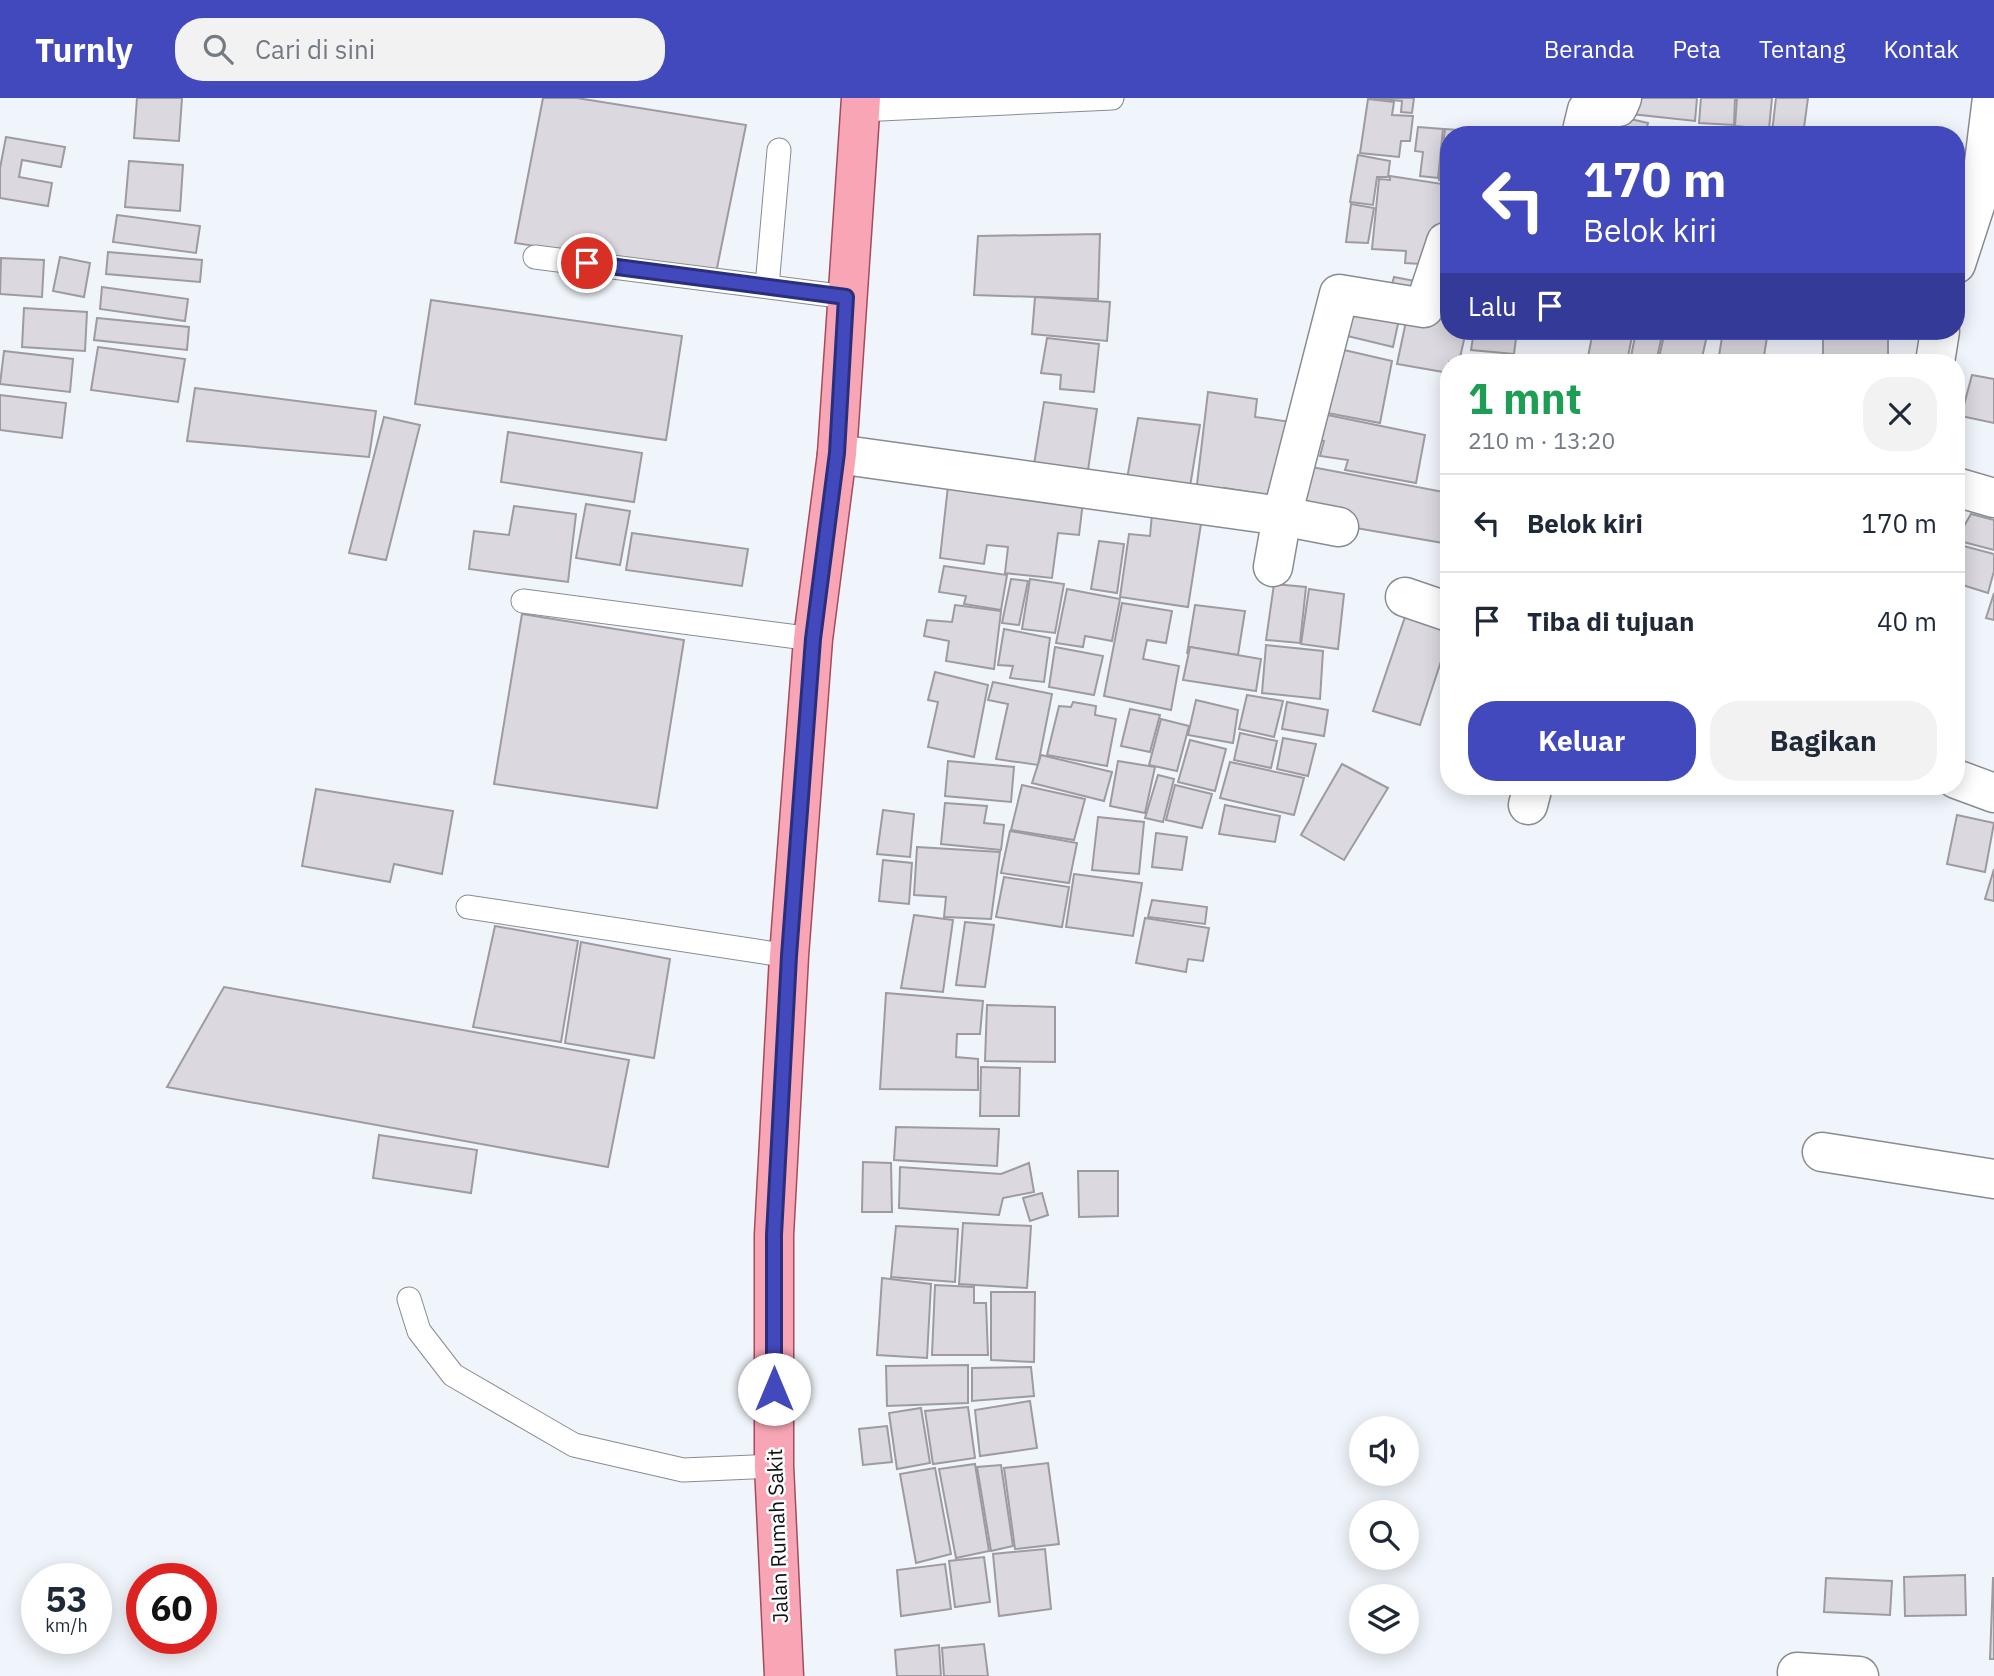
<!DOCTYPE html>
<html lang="id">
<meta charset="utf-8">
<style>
:root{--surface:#fff;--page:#f2f2f3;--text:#1f2937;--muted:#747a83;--line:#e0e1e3;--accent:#4149bd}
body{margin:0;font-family:"IBM Plex Sans",sans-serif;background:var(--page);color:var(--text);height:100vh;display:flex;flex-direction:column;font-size:26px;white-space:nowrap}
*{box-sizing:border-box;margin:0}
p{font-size:23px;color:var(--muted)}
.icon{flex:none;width:38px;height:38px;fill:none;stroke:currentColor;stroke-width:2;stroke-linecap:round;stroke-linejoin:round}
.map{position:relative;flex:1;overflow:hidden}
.details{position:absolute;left:1440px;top:256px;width:525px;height:441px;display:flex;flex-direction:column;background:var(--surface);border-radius:28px;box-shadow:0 4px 18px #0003}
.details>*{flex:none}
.hud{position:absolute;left:1440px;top:28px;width:525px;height:214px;border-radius:28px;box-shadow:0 4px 18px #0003;background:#4149bd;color:#fff;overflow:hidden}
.buttons{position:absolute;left:1349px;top:1318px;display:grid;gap:14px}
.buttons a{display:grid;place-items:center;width:70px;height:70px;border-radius:50%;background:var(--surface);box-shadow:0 4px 18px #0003;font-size:35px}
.speed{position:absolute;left:21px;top:1465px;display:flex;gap:14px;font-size:35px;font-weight:700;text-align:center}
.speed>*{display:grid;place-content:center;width:91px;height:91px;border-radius:50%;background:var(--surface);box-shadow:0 4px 18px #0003;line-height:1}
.speed small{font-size:18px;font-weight:400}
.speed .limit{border:10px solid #d22;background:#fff;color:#111}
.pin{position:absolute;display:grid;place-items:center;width:60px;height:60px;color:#fff;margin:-30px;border:4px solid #fff;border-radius:50%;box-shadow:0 2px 7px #0007}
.me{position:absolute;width:77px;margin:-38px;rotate:0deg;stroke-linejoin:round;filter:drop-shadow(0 0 5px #0008)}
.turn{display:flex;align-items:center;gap:24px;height:147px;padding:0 28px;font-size:32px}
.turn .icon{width:91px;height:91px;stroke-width:2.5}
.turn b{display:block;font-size:49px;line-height:60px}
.then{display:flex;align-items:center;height:66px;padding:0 28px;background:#0003;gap:14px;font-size:26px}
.round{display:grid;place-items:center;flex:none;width:74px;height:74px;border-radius:28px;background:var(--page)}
.head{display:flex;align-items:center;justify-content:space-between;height:119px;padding:0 28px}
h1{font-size:42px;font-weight:800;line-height:52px;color:#1e9e55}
.primary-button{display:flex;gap:14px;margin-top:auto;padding:14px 28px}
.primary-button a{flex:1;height:80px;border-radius:28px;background:var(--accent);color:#fff;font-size:28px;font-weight:800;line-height:80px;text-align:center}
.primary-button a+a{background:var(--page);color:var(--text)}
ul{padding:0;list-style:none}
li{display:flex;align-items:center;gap:21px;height:98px;padding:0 28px;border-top:2px solid var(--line)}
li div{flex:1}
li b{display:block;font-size:26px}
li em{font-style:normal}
header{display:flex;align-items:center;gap:42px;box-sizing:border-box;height:98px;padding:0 35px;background:var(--accent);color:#fff}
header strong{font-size:33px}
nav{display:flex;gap:38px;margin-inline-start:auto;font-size:24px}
.search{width:490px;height:63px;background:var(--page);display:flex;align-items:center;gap:18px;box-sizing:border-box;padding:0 24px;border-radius:28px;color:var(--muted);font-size:26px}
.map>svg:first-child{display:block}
.building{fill:#dbd9df;stroke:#9d9ba1;stroke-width:2}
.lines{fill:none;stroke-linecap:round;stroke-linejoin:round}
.service-casing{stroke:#888c91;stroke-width:25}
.minor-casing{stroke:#888c91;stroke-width:41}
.primary-casing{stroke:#a44b5c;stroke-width:41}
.service{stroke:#fff;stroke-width:23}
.minor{stroke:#fff;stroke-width:38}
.primary{stroke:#f8a6b5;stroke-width:38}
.route-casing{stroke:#2a2f7b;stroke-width:18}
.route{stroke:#4149bd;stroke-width:12}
.labels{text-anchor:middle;stroke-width:5;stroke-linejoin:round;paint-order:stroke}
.street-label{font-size:21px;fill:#101113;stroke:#fff}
</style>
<header>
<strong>Turnly</strong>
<div class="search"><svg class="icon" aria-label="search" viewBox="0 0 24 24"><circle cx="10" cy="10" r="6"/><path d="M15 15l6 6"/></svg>Cari di sini</div>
<nav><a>Beranda</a><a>Peta</a><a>Tentang</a><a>Kontak</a></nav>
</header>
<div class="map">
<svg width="1994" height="1578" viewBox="0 0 1994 1578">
<rect width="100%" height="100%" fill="#f0f5fb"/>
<g class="building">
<path d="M 137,0 L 182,0 L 179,43 L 134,40 Z"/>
<path d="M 543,0 L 577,0 L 746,27 L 716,175 L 515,145 Z"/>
<path d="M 1368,0 L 1414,0 L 1412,15 L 1401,14 L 1402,3 Z"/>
<path d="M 1624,0 L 1697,0 L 1695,23 L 1622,15 Z"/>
<path d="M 1701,0 L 1735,0 L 1734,27 L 1699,25 Z"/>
<path d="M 1737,0 L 1772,0 L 1769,31 L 1735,28 Z"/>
<path d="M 1776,0 L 1808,0 L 1803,37 L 1772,34 Z"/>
<path d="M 1368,1 L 1394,4 L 1392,17 L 1413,18 L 1410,43 L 1401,43 L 1399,59 L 1360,55 Z"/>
<path d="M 1591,12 L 1648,25 L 1645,37 L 1600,37 Z"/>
<path d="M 1418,29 L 1443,31 L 1438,80 L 1420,78 L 1423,54 L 1415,53 Z"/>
<path d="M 1445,31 L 1472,33 L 1471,37 L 1449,37 L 1449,83 L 1439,82 Z"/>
<path d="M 1680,31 L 1720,37 L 1679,37 Z"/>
<path d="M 6,39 L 65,49 L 61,69 L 22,62 L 19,79 L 52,85 L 48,108 L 0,100 L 0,70 Z"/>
<path d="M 1358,57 L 1390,63 L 1388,79 L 1377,79 L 1373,107 L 1350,104 Z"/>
<path d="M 129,63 L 183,67 L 180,113 L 125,109 Z"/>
<path d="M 1390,78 L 1449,87 L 1449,126 L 1438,167 L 1405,165 L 1406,153 L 1372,151 L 1379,81 L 1390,82 Z"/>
<path d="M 1351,106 L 1374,110 L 1368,145 L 1346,144 Z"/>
<path d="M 117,117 L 200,128 L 196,155 L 113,144 Z"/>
<path d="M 1100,136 L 1098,201 L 974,197 L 978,138 Z"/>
<path d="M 108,154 L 202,162 L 200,184 L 106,176 Z"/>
<path d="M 60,159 L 90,165 L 84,199 L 53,193 Z"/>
<path d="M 1,160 L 44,162 L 42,199 L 0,196 Z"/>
<path d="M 1394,179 L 1420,184 L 1414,202 L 1389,197 Z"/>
<path d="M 102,189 L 188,201 L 185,223 L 100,211 Z"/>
<path d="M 1035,199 L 1110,204 L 1107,243 L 1032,236 Z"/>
<path d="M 1339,199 L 1401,212 L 1393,249 L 1331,234 Z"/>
<path d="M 431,202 L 682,238 L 666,342 L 415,306 Z"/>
<path d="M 24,210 L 87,214 L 85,253 L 22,249 Z"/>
<path d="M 1408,214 L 1449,223 L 1449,233 L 1466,233 L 1459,264 L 1449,264 L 1449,275 L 1397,266 Z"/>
<path d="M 97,220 L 189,229 L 187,252 L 94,242 Z"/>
<path d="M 1474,233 L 1517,233 L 1514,256 L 1471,252 Z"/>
<path d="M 1593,233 L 1633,233 L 1627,264 L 1587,264 Z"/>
<path d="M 1636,233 L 1663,233 L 1656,264 L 1630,264 Z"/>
<path d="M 1665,233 L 1708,233 L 1701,264 L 1658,264 Z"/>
<path d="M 1723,233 L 1768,233 L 1763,264 L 1718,264 Z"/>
<rect x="1823" y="233" width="65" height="31"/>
<path d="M 1047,240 L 1099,246 L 1094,294 L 1060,291 L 1061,277 L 1041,275 Z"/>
<path d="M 98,249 L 185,261 L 178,304 L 91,292 Z"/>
<path d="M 1331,249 L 1392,263 L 1380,325 L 1317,313 Z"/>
<path d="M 4,253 L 73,261 L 70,294 L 0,286 Z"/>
<path d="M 1972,277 L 1994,281 L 1994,325 L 1961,318 Z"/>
<path d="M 195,290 L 376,313 L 369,359 L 187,343 Z"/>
<path d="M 1208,294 L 1257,301 L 1255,319 L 1291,324 L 1280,399 L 1224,390 L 1220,405 L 1195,403 Z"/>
<path d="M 0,297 L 66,305 L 62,340 L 0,332 Z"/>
<path d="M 1044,304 L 1097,311 L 1086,386 L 1032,379 Z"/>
<path d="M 1318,315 L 1425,337 L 1416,385 L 1345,372 L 1348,362 L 1320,358 L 1324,343 L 1311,340 Z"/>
<path d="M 384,319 L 420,327 L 386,462 L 349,455 Z"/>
<path d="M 1138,320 L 1200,327 L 1188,401 L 1125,392 Z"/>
<path d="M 508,334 L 642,355 L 634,404 L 501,384 Z"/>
<path d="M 1296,366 L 1449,395 L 1449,446 L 1286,418 Z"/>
<path d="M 949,379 L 1084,395 L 1079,437 L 1058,435 L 1052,480 L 1005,475 L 1008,449 L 987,447 L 984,466 L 940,460 Z"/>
<path d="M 1153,405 L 1203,413 L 1188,509 L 1120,499 L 1129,436 L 1150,438 Z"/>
<path d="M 586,406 L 630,413 L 620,467 L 576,460 Z"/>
<path d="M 514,408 L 576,416 L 568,484 L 469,471 L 474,433 L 509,437 Z"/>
<path d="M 1971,416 L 1994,422 L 1994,452 L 1956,442 Z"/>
<path d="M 632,435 L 748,451 L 742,488 L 626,472 Z"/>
<path d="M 1099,443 L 1124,446 L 1117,495 L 1091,491 Z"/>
<path d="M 1956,446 L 1994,456 L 1994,473 L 1988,495 L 1956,485 Z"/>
<path d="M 944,468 L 1007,477 L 1001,512 L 964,506 L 966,498 L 939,494 Z"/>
<path d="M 1011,481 L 1028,483 L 1019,527 L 1002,525 Z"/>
<path d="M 1030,481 L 1064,486 L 1055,535 L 1022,531 Z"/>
<path d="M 1274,486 L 1306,489 L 1300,545 L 1266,542 Z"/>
<path d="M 1067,491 L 1120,501 L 1112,543 L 1085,538 L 1083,549 L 1056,545 Z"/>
<path d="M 1309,491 L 1344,496 L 1338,551 L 1301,546 Z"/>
<path d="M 1994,495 L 1994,522 L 1986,520 Z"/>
<path d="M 1122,505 L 1172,513 L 1166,545 L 1147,542 L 1143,561 L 1179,568 L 1171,612 L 1104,598 Z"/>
<path d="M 955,507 L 1001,513 L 994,571 L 946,563 L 949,543 L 924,538 L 927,522 L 952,524 Z"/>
<path d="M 1195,507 L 1245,513 L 1238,557 L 1190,549 L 1187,556 Z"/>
<path d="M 522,516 L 684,542 L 657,710 L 494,686 Z"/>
<path d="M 1406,516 L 1449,530 L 1449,539 L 1420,627 L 1373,613 Z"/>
<path d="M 1004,531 L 1050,540 L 1044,584 L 1010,580 L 1013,568 L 998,567 Z"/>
<path d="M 1266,547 L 1323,553 L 1320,601 L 1262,595 Z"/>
<path d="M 1055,549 L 1103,558 L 1094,597 L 1049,589 Z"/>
<path d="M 1190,549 L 1261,561 L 1256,593 L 1183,582 Z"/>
<path d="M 935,574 L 988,587 L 974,659 L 928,649 L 938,604 L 928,602 Z"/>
<path d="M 993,584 L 1052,596 L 1038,667 L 996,661 L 1008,606 L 988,602 Z"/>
<path d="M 1247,597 L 1283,603 L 1274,639 L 1239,631 Z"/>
<path d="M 1196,602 L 1238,612 L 1233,645 L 1188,637 Z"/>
<path d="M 1073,604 L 1096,608 L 1095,617 L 1116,621 L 1107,668 L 1047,657 L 1059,608 L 1071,609 Z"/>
<path d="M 1287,604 L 1328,612 L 1324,638 L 1282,631 Z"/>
<path d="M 1130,611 L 1160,617 L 1150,654 L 1121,648 Z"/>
<path d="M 1161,621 L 1189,628 L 1177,673 L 1149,667 Z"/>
<path d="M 1240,635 L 1277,643 L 1271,670 L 1234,662 Z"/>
<path d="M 1283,640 L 1316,646 L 1308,678 L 1277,671 Z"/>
<path d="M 1190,642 L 1226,651 L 1215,693 L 1178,684 Z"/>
<path d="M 1041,657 L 1112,674 L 1104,703 L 1032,685 Z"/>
<path d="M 948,663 L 1014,669 L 1011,704 L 945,698 Z"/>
<path d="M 1118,663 L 1155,669 L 1145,715 L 1110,708 Z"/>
<path d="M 1230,664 L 1304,680 L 1294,717 L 1220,700 Z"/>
<path d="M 1342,666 L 1388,690 L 1344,762 L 1301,737 Z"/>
<path d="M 1158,677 L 1174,681 L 1163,724 L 1145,720 Z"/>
<path d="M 1022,687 L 1085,701 L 1074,742 L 1011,732 Z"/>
<path d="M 1175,687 L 1212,696 L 1202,730 L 1166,722 Z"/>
<path d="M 316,691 L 453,713 L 442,776 L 394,766 L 390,784 L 302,768 Z"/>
<path d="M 945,705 L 987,708 L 984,725 L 1004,727 L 1001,752 L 941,746 Z"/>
<path d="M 1225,707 L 1280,718 L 1275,744 L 1219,736 Z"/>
<path d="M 883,712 L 914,716 L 910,759 L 877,756 Z"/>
<path d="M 1957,717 L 1994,725 L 1985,774 L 1947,766 Z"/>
<path d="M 1098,719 L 1144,724 L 1139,776 L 1092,772 Z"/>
<path d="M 1010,733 L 1077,745 L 1069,785 L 1001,775 Z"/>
<path d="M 1156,735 L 1187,739 L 1182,772 L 1152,769 Z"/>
<path d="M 917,749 L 1000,754 L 991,821 L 944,819 L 946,799 L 914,797 Z"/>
<path d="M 883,762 L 912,765 L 909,806 L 879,803 Z"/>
<path d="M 1994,771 L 1994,803 L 1985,801 Z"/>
<path d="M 1074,776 L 1142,785 L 1133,838 L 1066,829 Z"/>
<path d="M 1004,779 L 1069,789 L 1062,829 L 996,819 Z"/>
<path d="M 1152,802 L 1207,809 L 1205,826 L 1148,819 Z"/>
<path d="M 914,817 L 953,822 L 943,894 L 901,890 Z"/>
<path d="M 1145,820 L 1209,830 L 1203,863 L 1188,861 L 1186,874 L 1136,865 Z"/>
<path d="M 965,824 L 994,827 L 985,889 L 956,887 Z"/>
<path d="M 495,828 L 578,843 L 561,944 L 473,929 Z"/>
<path d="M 581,844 L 670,861 L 654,960 L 565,945 Z"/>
<path d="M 224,889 L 629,962 L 608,1069 L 167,989 Z"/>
<path d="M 886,895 L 983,903 L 980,936 L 957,936 L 956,959 L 978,961 L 978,992 L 880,991 Z"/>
<path d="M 987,907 L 1055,909 L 1055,964 L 985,963 Z"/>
<path d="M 981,969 L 1020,970 L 1019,1018 L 980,1018 Z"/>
<path d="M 896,1029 L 999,1031 L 997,1068 L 894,1062 Z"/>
<path d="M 379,1037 L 477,1052 L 471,1095 L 373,1080 Z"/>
<path d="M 863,1064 L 891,1065 L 892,1114 L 862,1114 Z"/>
<path d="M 1029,1065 L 1034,1094 L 1003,1100 L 999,1117 L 899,1110 L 900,1069 L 1001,1076 Z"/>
<path d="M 1078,1073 L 1118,1073 L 1118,1118 L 1079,1119 Z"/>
<path d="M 1042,1095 L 1048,1117 L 1030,1123 L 1023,1100 Z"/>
<path d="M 963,1125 L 1031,1128 L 1027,1190 L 959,1186 Z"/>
<path d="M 896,1128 L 958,1131 L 955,1184 L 891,1179 Z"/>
<path d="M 882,1180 L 931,1186 L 927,1260 L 877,1257 Z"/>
<path d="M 935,1187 L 974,1189 L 974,1205 L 986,1205 L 988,1257 L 932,1257 Z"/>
<path d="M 991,1194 L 1035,1194 L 1034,1264 L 991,1262 Z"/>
<path d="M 968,1267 L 968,1305 L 887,1308 L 886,1268 Z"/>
<path d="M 1031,1269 L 1034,1298 L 972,1303 L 972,1270 Z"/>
<path d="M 1030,1303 L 1037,1350 L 980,1358 L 975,1312 Z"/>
<path d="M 968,1309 L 975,1360 L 933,1366 L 925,1313 Z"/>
<path d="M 921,1310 L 930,1365 L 897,1371 L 889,1315 Z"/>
<path d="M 887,1328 L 892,1364 L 863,1367 L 859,1331 Z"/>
<path d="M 1048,1365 L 1059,1446 L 1015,1451 L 1004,1370 Z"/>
<path d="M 975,1366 L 989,1453 L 956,1460 L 939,1371 Z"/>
<path d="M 1001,1367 L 1013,1448 L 991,1453 L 977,1369 Z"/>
<path d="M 935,1370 L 951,1456 L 916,1465 L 900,1376 Z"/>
<path d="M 1045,1451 L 1051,1511 L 999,1518 L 993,1456 Z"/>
<path d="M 984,1459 L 990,1504 L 955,1509 L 949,1463 Z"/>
<path d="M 945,1466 L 951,1511 L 901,1518 L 897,1472 Z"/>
<path d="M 1965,1477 L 1966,1517 L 1905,1518 L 1904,1479 Z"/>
<path d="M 1826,1480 L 1892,1483 L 1890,1517 L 1824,1514 Z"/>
<path d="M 1993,1480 L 1994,1480 L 1994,1561 L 1990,1561 Z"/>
<path d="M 984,1546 L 988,1578 L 944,1578 L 942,1550 Z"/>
<path d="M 939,1547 L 941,1578 L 897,1578 L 895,1552 Z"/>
</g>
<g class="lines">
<g class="service-casing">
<g id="service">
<path d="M 860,12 L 1112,0"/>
<path d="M 535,159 L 846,199"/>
<path d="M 767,188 L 779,52"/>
<path d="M 523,503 L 813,541"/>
<path d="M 468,809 L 789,858"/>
<path d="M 409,1201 L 419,1233 L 453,1277 L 574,1347 L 683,1372 L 774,1368"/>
</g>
</g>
<g class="minor-casing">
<g id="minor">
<path d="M 1581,37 L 1587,12 L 1618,9 L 1622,0"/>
<path d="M 1956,166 L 1981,89 L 1992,0"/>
<path d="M 1935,264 L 1940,233"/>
<path d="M 837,356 L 1282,418 L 1339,429"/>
<path d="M 1956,389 L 1994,400"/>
<path d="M 1273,469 L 1282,418 L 1339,196 L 1424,210 L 1446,144 L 1449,143"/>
<path d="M 1405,499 L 1449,514"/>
<path d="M 1956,681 L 1994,695"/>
<path d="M 1528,707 L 1533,688"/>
<path d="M 1822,1054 L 1994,1081"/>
<path d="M 1797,1574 L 1859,1578"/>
</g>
</g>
<g class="primary-casing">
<path id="primary" d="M 784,1578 L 774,1368 L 774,1137 L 789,858 L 813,541 L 837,356 L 861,0"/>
</g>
<use href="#service" class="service"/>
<use href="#minor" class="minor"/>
<use href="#primary" class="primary"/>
</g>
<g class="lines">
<g class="route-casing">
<path id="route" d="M 587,165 L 846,199 L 837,355 L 813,541 L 789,858 L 774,1137 L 774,1291"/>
</g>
<use href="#route" class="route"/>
</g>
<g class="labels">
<g class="street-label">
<text transform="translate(778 1438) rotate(-92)" y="7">Jalan Rumah Sakit</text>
</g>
</g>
</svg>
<div class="buttons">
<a><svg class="icon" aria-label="sound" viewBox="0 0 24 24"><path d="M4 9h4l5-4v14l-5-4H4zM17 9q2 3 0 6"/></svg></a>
<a><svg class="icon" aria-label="search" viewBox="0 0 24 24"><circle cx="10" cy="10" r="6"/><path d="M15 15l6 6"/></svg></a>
<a><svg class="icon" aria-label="layers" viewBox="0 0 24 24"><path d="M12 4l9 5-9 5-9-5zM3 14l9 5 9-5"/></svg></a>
</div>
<div class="speed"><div>53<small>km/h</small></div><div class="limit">60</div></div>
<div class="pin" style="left:587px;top:165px;background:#d93025"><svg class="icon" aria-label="arrive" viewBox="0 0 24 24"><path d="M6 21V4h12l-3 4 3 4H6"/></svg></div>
<svg class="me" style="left:774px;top:1291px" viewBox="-20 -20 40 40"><circle r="19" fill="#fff"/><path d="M0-13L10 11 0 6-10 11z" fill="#4149bd"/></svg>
<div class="hud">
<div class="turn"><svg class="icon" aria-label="left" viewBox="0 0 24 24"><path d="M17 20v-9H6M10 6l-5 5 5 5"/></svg><div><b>170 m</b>Belok kiri</div></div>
<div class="then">Lalu<svg class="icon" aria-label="arrive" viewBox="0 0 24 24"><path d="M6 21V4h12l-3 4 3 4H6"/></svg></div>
</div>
<section class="details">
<div class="head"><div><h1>1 mnt</h1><p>210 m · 13:20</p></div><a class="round"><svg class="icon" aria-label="close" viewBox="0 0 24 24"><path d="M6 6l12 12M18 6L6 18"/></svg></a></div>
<ul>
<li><svg class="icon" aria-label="left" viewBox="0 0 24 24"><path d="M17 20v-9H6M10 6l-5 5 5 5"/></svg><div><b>Belok kiri</b></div><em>170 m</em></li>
<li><svg class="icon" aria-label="arrive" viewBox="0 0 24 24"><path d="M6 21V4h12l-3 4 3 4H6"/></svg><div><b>Tiba di tujuan</b></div><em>40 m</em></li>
</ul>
<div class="primary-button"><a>Keluar</a><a>Bagikan</a></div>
</section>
</div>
